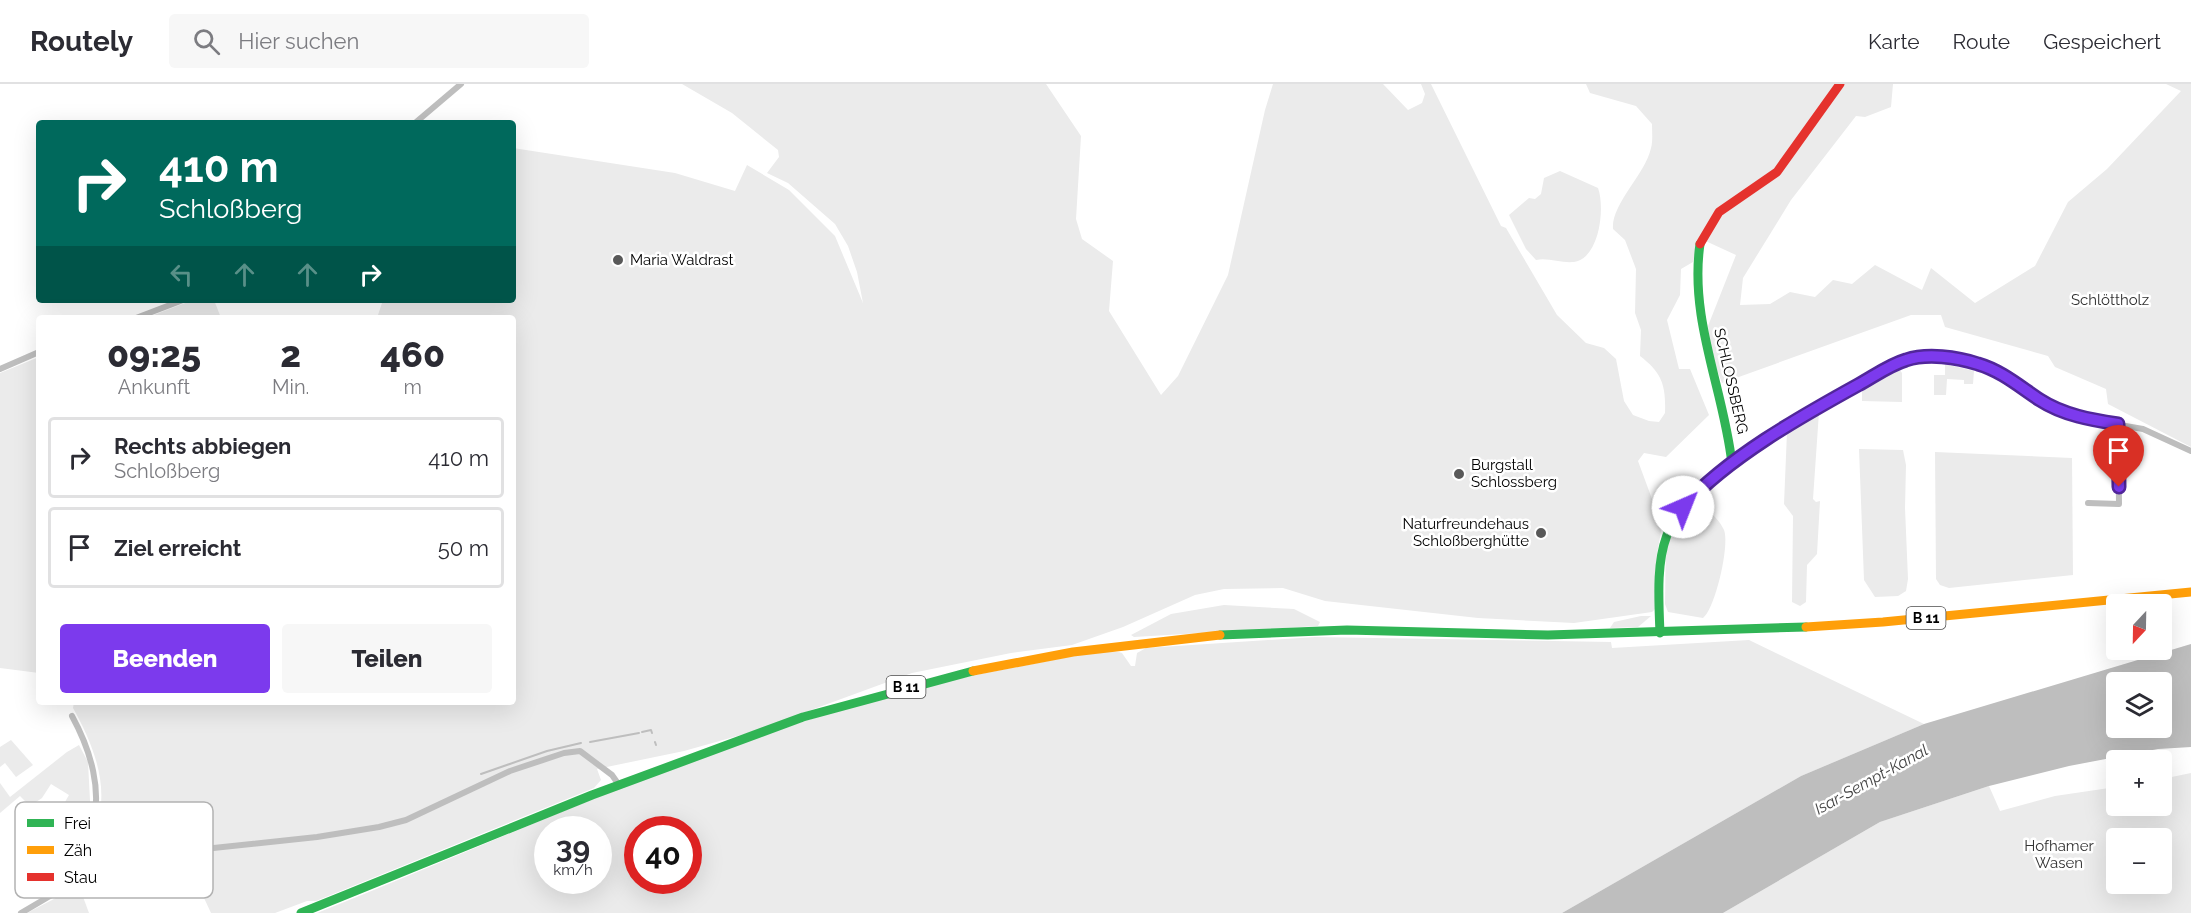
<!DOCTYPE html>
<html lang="de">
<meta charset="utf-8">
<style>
:root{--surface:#fff;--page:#f7f7f7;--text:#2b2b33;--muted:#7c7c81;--line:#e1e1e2;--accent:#7c3aed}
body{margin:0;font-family:Raleway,sans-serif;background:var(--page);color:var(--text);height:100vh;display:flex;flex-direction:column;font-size:22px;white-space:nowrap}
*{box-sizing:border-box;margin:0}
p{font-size:20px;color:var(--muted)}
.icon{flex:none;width:33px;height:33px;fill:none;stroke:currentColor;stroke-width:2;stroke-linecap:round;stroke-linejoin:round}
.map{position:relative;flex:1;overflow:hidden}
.drawer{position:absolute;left:36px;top:231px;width:480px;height:390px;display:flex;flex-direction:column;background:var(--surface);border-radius:6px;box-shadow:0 6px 24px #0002}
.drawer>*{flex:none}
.guide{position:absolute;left:36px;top:36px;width:480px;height:183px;border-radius:6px;box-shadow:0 6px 24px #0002;background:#00695c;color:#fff;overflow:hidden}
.needle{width:39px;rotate:202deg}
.fabs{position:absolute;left:2106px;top:510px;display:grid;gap:12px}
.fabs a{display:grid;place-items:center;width:66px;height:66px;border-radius:6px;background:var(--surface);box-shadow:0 6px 24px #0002;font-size:30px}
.speed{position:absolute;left:534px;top:732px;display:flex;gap:12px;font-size:30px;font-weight:700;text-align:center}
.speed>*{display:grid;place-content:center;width:78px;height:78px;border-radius:50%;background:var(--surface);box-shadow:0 6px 24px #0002;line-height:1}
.speed small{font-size:15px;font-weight:400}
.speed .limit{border:9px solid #d22;background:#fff;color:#111}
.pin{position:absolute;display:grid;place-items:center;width:51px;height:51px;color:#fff;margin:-62px -26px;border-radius:50% 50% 50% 0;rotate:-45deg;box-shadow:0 0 6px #0007}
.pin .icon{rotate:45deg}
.me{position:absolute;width:66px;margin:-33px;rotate:44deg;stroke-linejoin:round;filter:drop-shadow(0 0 4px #0008)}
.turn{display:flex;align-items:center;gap:21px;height:126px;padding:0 24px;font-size:27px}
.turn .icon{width:78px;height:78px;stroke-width:2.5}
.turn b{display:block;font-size:42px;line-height:51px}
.lanes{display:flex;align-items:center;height:57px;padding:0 24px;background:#0003;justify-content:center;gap:30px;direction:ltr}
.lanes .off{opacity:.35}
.eta{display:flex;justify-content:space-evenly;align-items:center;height:102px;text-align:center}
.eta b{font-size:36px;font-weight:800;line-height:42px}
.cta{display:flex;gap:12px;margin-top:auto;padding:12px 24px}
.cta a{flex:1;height:69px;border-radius:6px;background:var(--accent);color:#fff;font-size:24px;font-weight:800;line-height:69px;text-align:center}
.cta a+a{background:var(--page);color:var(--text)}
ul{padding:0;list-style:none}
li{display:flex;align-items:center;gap:18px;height:81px;margin:0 12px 9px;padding:0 12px;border:3px solid var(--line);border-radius:6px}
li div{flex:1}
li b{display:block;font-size:22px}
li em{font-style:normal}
header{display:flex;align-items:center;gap:36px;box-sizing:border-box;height:84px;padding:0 30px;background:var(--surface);border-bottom:2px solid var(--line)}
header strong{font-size:28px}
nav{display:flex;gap:33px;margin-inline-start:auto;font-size:21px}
.search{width:420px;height:54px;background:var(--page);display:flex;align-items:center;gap:15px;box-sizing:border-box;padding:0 21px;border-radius:6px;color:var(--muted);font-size:22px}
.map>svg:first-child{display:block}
.green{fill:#ebebeb;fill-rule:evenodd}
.water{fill:#bebebe;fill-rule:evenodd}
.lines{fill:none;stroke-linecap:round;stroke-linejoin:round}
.stream{stroke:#bebebe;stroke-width:2}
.street{stroke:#bebebe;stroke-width:6}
.fast{stroke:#30b455;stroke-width:9}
.slow{stroke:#ff9f0a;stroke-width:9}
.jam{stroke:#e5322d;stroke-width:9}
.route-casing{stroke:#51269a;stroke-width:15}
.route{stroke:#7c3aed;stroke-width:10}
.poi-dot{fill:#595959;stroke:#fff;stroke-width:2}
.labels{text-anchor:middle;stroke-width:5;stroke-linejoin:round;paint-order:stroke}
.shield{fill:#fff;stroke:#4c4c4c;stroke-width:1.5}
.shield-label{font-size:14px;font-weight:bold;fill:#000}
.poi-label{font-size:15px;fill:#000;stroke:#fff;text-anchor:start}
.park-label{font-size:15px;fill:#323232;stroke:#fff}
.street-label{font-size:15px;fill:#000;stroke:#fff}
.water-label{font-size:16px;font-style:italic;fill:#434343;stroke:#fff}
.key{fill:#fff;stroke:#b2b2b2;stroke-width:1.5}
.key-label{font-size:16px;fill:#000}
</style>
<header>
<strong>Routely</strong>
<div class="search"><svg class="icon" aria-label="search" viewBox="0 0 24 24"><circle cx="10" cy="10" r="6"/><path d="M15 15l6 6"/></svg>Hier suchen</div>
<nav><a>Karte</a><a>Route</a><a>Gespeichert</a></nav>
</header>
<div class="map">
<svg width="2191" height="829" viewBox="0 0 2191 829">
<rect width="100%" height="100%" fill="#fff"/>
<g class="green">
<path d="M 682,0 L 1046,0 L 1081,52 L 1076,135 L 1082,155 L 1113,177 L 1109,227 L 1161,311 L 1178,292 L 1228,191 L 1265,26 L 1273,0 L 1383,0 L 1408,26 L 1422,19 L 1425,10 L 1421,0 L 1431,0 L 1501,142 L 1506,144 L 1557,231 L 1586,259 L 1604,264 L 1616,275 L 1624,317 L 1633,331 L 1649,337 L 1659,338 L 1665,329 C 1666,301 1662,289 1640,272 L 1641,246 L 1635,229 L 1636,185 L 1625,156 L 1613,145 C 1611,120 1645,91 1651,64 C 1653,57 1652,48 1652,40 L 1636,22 L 1590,9 L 1586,0 L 1893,0 L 1891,23 L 1865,33 L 1856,32 L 1791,116 L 1743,194 L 1740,221 L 1770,220 L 1790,208 L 1815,213 L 1833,196 L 1852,200 L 1875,181 L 1922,206 L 1931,184 L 1975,219 L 2035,182 L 2068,118 L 2107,85 L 2181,7 L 2166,0 L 2191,0 L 2191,363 L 2108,320 L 2106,305 L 2055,283 L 2048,272 L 1945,243 L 1941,231 L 1911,231 L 1722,299 L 1712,273 L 1708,242 L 1736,171 L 1699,154 L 1693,178 L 1681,185 L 1680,211 L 1667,236 L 1679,285 L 1690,285 L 1709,331 L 1666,373 L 1644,369 L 1638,377 L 1662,442 L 1657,470 L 1655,525 L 1652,528 L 1574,539 L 1478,534 L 1325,517 L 1283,504 L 1224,505 L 1195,511 L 1123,543 L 1072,561 L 1011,569 L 912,589 L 748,649 L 684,667 L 597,685 L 601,696 L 594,704 L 316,817 L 307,817 L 275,829 L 211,829 L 185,773 L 154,776 L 106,788 L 104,781 L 81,788 C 74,774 94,751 98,736 C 109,698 91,656 73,624 L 74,618 L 513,618 L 513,234 L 377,234 L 383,216 L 513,216 L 513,64 L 675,89 L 735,107 L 747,81 L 789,106 L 835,152 L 863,219 L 857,188 L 848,162 L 835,140 L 788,99 L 767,89 L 779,73 L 778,66 L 732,29 Z"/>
<path d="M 1560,87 L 1598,104 C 1605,123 1600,169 1578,177 C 1566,181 1549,173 1536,176 L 1526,165 L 1509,131 L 1529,114 L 1535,115 L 1541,110 L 1544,94 Z"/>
<path d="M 193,216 L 214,216 L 221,234 L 146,234 Z"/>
<path d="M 39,273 L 39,589 L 0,584 L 0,289 Z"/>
<path d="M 1945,280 L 1974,287 L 1973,300 L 1964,300 L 1964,296 L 1947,295 L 1946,311 L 1934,311 L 1934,291 L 1945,291 Z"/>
<path d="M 1899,285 L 1902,289 L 1902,318 L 1862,317 L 1862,303 Z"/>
<path d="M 1819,328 L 1813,415 L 1816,418 L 1820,417 L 1817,470 L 1807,481 L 1806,518 L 1800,522 L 1792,518 L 1793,432 L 1784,420 L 1787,348 Z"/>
<path d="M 1859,365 L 1903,366 L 1906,381 L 1905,424 L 1908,495 L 1906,507 L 1898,512 L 1875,513 L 1864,496 Z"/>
<path d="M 1935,368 L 2072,374 L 2073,491 L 1949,504 L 1940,501 L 1936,495 Z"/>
<path d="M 1696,416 C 1706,425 1718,433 1724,446 C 1730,461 1715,525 1703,534 L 1668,528 L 1665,520 C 1667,471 1659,455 1696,416 Z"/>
<path d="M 1224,521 L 1294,525 L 1320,538 L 1318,542 L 1134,553 L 1131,551 L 1171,530 Z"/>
<path d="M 1641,532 L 1651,532 L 1638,543 L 1610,544 L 1614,538 Z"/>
<path d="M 1315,553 L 1611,558 L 1612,564 L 1749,556 L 1924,640 L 1801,692 L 1562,829 L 317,829 C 550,736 779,624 1028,581 C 1051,577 1102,564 1122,569 L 1131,582 L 1135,582 L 1137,569 L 1146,564 ZM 548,746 L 598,746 L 598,796 L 548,796 ZM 638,746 L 688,746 L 688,796 L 638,796 Z"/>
<path d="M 11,656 L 33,681 L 16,693 L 5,679 L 0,683 L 0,663 Z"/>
<path d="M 79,661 L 88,678 L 91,736 L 89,740 L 75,736 L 78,728 L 65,718 L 69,711 L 51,700 L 42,714 L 30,722 L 20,712 L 0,729 L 0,699 L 10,713 L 67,668 Z"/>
<path d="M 2191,689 L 2191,829 L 1723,829 L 1880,738 L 1989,702 L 2000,727 L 2055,712 L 2116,703 L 2116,722 L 2162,722 L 2162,695 ZM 2116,754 L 2162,754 L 2162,800 L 2116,800 Z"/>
<path d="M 79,802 L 89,829 L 27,829 Z"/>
</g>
<path class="water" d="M 2191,560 L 2191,663 L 2158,665 L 2069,682 L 1989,702 L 1880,738 L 1723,829 L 1562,829 L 1801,692 L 1924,640 ZM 2116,598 L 2162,598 L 2162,644 L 2116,644 Z"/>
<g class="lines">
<g class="stream">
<path d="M 642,648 L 651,646 L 652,649"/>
<path d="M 590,658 L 639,649"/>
<path d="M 655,658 L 656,661"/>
<path d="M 481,690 L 547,667 L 581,659"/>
</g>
<g class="street">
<path d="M 415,39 L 461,0"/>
<path d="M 136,234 L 183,216"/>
<path d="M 0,285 L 39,268"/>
<path d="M 1732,380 L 1823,321 L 1890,283 L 1907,275 L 1937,273 L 1977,279 L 2007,293 L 2042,318 L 2085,335 L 2143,345 L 2191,367"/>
<path d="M 2088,419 L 2119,420 L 2118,340"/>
<path d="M 72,632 C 90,665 104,708 91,746 C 85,764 74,780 72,799"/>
<path d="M 21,829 L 72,799 L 130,776 L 185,767 L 317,753 L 379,743 L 406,736 L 510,687 L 564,669 L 580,667 L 612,691 L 619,701"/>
</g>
<g class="fast">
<path d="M 1660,549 C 1656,462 1658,433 1732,380 C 1724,306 1689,236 1700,160"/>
<path d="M 1220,551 L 1347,546 L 1548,551 L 1806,543"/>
<path d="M 301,829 L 592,711 L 803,633 L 973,587"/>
</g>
<g class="slow">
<path d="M 1806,543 L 1883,538 L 2191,508"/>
<path d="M 973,587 L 1073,568 L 1220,551"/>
</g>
<path class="jam" d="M 1700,160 L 1719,128 L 1777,88 L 1840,0"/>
</g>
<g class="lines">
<g class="route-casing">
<path id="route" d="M 1683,423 C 1727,374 1800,333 1858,301 C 1873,293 1889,281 1906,276 C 1927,269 1957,273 1978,280 C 2002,287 2020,303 2040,316 C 2063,331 2092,336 2118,340 L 2119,403"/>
</g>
<use href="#route" class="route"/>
</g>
<g class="poi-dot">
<circle cx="618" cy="176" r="6"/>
<circle cx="1459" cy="390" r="6"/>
<circle cx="1541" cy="449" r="6"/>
</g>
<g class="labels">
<g class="shield">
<rect x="1906.5" y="523" width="39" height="22" rx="4.5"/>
<rect x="886.5" y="592" width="39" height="22" rx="4.5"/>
</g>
<g class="shield-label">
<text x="1926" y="539">B 11</text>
<text x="906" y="608">B 11</text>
</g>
<g class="poi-label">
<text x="630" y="181">Maria Waldrast</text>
<text x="1471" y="386">Burgstall<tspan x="1471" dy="17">Schlossberg</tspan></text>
<text x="1529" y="445" text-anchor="end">Naturfreundehaus<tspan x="1529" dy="17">Schloßberghütte</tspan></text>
</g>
<g class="park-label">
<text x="2110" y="221">Schlöttholz</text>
<text x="2059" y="767">Hofhamer<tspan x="2059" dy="17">Wasen</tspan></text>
</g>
<g class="street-label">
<text transform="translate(1731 297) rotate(77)" y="5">SCHLOSSBERG</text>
</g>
<g class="water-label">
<text transform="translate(1871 695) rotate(-29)" y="6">Isar-Sempt-Kanal</text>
</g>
</g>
<rect x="15" y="718" width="198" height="96" rx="9" class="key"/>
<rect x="27" y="735" width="27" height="8" fill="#30b455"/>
<rect x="27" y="762" width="27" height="8" fill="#ff9f0a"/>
<rect x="27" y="789" width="27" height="8" fill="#e5322d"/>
<g class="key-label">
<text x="64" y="745">Frei</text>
<text x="64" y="772">Zäh</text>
<text x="64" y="799">Stau</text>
</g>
</svg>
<div class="fabs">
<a><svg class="needle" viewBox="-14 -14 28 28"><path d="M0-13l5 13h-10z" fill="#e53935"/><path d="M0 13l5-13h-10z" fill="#7c7c81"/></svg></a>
<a><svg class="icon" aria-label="layers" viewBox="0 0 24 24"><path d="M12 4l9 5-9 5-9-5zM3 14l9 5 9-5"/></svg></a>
<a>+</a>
<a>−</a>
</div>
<div class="speed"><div>39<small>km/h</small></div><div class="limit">40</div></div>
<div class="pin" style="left:2119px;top:403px;background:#d93025"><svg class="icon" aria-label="arrive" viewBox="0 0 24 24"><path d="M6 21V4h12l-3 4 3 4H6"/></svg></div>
<svg class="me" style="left:1683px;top:423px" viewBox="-20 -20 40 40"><circle r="19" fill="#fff"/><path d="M0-13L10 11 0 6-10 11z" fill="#7c3aed"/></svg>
<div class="guide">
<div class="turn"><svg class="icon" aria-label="right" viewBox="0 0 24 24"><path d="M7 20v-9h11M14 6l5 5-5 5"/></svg><div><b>410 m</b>Schloßberg</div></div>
<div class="lanes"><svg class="icon off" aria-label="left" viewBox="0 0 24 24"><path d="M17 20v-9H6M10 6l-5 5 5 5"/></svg><svg class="icon off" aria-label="ahead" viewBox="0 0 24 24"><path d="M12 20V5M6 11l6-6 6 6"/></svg><svg class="icon off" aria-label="ahead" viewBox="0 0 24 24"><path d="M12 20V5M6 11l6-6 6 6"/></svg><svg class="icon" aria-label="right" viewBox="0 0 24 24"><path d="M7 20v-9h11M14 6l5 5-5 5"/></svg></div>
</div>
<section class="drawer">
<div class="eta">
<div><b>09:25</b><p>Ankunft</p></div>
<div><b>2</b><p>Min.</p></div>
<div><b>460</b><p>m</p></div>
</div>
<ul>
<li><svg class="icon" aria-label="right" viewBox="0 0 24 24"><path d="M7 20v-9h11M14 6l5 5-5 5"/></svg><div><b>Rechts abbiegen</b><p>Schloßberg</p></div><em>410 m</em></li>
<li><svg class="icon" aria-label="arrive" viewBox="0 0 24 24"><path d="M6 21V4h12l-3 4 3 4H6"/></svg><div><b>Ziel erreicht</b></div><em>50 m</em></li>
</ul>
<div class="cta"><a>Beenden</a><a>Teilen</a></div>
</section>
</div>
